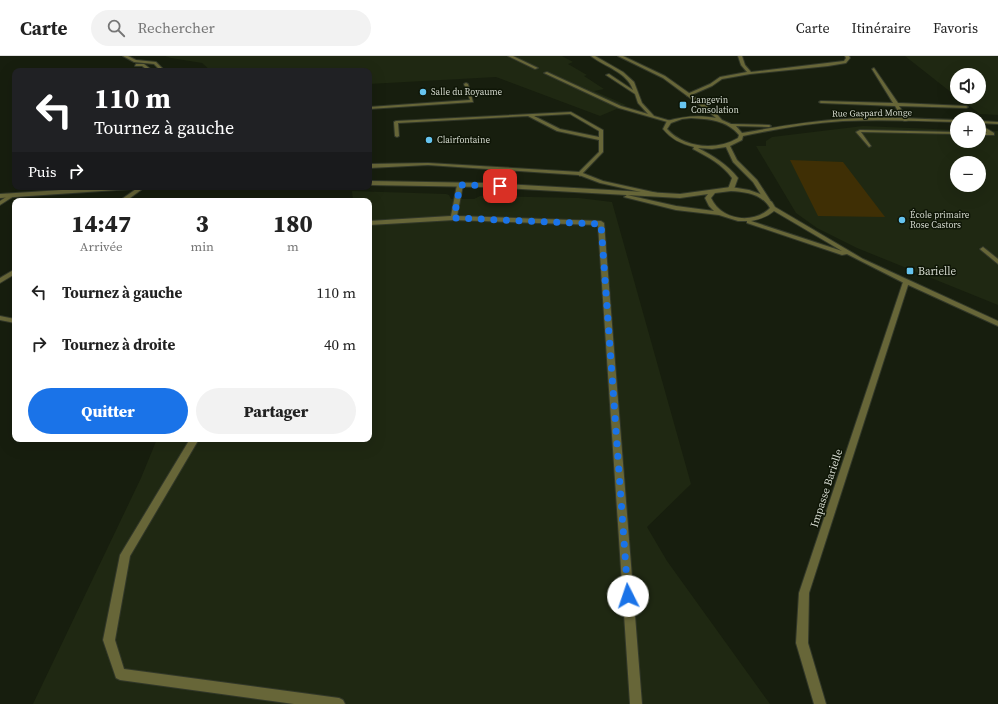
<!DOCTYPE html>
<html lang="fr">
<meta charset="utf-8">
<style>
:root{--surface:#fff;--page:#f2f2f2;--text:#222;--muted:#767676;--line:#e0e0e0;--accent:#1a73e8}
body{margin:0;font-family:"Source Serif 4",serif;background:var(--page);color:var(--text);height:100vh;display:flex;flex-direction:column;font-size:15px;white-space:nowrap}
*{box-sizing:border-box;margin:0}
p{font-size:13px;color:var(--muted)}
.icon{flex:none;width:22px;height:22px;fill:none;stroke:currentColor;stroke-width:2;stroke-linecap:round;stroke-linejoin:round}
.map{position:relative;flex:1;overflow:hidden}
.panel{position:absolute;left:12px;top:142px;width:360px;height:244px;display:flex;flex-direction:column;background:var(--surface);border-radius:8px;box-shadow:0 4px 16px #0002}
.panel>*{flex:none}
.guide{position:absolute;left:12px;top:12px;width:360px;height:122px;border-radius:8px;box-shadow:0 4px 16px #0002;background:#202124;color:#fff;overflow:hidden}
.controls{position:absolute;left:950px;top:12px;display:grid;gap:8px}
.controls a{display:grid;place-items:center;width:36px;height:36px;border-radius:50%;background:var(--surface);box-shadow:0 4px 16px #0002;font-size:20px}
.pin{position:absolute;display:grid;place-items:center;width:34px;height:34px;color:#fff;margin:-17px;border-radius:8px;box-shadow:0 2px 6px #0006}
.me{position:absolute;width:44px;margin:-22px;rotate:356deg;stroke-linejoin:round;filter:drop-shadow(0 0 3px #0008)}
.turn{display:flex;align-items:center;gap:14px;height:84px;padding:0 16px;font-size:18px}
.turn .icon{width:52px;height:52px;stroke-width:2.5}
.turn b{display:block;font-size:28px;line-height:34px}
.then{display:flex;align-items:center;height:38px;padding:0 16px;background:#0003;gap:8px;font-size:15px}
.eta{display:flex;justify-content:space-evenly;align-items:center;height:68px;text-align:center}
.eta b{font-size:24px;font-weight:800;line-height:28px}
.cta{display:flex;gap:8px;margin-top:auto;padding:8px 16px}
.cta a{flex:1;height:46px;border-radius:24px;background:var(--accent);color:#fff;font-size:16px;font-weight:800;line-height:46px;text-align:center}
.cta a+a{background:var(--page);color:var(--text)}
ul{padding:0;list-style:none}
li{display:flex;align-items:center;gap:12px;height:52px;padding:0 16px}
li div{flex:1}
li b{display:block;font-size:15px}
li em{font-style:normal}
header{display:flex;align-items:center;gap:24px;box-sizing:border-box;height:56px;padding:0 20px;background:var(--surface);border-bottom:1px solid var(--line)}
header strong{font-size:19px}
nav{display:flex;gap:22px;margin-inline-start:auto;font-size:14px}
.search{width:280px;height:36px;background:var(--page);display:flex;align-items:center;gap:10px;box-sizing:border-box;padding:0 14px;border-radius:22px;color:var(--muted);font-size:15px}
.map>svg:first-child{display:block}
.built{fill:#1f2812;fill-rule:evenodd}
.green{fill:#3f2f05}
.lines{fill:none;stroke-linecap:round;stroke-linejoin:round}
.service-casing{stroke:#323829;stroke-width:2}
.minor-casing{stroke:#323829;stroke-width:2}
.tertiary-casing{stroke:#323829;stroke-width:2}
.service{fill:#676638;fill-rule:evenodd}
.minor{fill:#676638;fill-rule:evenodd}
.tertiary{fill:#676638;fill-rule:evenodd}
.route{stroke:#1a73e8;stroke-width:7;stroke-dasharray:0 12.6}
.poi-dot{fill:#66c4ef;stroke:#0e1506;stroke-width:1.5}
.labels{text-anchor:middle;stroke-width:3;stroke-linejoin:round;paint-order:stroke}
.far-poi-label{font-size:9px;fill:#d5dacf;stroke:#0e1506;text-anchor:start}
.far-street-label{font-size:9px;fill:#d5dacf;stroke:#0e1506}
.poi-label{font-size:11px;fill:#d5dacf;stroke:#0e1506;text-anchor:start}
.street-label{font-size:11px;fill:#d5dacf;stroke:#0e1506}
</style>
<header>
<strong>Carte</strong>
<div class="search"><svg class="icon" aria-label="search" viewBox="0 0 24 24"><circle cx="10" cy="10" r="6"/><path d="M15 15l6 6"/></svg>Rechercher</div>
<nav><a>Carte</a><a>Itinéraire</a><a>Favoris</a></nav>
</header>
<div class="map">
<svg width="998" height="648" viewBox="0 0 998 648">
<rect width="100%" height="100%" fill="#171e0e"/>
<g class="built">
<path d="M 165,0 L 562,0 L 573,6 L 568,8 L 587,19 L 584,20 L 604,33 L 594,35 L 626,49 L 600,60 L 496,21 L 369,28 L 369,15 L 211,15 L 202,7 L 171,2 Z"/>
<path d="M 905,0 L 998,0 L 998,59 L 980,58 L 958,41 L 979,41 L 979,19 L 957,19 L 957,41 Z"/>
<path d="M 863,70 L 957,74 L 957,85 L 979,85 L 979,75 L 998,75 L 998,249 L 857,192 L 817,172 L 796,157 L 756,90 L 766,90 L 766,85 L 772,81 ZM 957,107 L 979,107 L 979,129 L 957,129 Z"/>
<path d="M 352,135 L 446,138 L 449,139 L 451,143 L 474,143 L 480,140 L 579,142 L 612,146 L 691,428 L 647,471 L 667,505 L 770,648 L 33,648 L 141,422 L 157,383 L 369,383 L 369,145 L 353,145 Z"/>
</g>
<path class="green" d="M 790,104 L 843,106 L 885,161 L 818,160 Z"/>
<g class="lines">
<g class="service-casing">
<g id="service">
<path d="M 123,0 L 128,0 L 136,4 L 156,6 L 165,15 L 161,15 L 154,8 L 134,6 Z"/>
<path d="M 508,0 L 513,0 L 538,12 L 535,13 Z"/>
<path d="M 591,0 L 595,0 L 623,16 L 634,26 L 642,47 L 654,60 L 671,65 L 671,67 L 619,52 L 544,17 L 547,16 L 621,50 L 648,58 L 638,47 L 635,38 L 606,19 L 609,18 L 633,34 C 627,16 605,11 591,0 Z"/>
<path d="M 738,0 L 742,0 L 745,9 L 751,16 L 844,5 L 846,2 L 845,0 L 849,0 L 850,2 L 846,7 L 828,10 L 750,18 L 722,23 L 712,30 L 689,40 L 687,40 L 687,38 L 710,28 L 720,21 L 747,16 L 741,9 Z"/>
<path d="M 136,8 L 144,8 L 153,15 L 149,15 L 142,10 L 135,10 Z"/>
<path d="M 874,12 L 898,47 L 966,50 L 968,51 L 966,52 L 899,50 L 908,64 L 906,65 L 904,65 L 895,50 L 821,47 L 819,46 L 821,45 L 893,47 L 872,13 Z"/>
<path d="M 466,27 L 468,28 L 473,46 L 369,53 L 369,51 L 470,44 L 464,28 Z"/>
<path d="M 571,56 L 603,74 L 603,96 L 580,120 L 577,118 L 599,96 L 599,84 L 557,75 L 528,60 L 398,67 L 399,80 L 397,81 L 395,80 L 394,66 L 396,65 ZM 570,58 L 599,75 L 599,81 L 560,73 L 534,60 Z"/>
<path d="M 979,68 L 994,77 L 994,79 L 979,79 L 979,77 L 987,77 L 979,71 Z"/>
<path d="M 860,74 L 957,76 L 957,78 L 861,76 L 871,90 L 869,91 L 856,76 Z"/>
<path d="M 460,127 L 463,129 L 457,160 L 601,165 L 604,167 L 642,648 L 630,648 L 598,169 L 454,164 L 369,169 L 369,165 L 451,160 L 457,129 Z"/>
<path d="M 139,131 L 145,131 L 126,145 L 119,145 Z"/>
<path d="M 9,139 L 14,140 L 0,149 L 0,145 Z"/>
<path d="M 983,191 L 998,203 L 998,208 L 981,194 L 980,193 Z"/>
<path d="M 15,213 L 15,218 L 0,227 L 0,222 Z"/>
<path d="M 0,260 L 15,263 L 15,267 L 0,264 Z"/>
<path d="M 190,383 L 199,383 L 130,500 L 115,584 L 124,613 L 339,642 L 343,644 L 345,648 L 294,648 L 120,624 L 116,622 L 103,584 L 120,499 Z"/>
</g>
</g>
<g class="minor-casing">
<g id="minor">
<path d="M 618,0 L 623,0 L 665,20 L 713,54 L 722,64 L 731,68 L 769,69 L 771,70 L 769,71 L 736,70 L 742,77 C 776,71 810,65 844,63 C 882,60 920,63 957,64 L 957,66 C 919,65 881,63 843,65 C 810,67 776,73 743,80 L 742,84 L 730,90 L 737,104 L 757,124 L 770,144 L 767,146 L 765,145 L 753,126 L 733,106 L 726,91 L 712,93 L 698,92 C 713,100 727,108 738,122 L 734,133 L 731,135 L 728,133 L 732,122 C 722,108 708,101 693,93 L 694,91 C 681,88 671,83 663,73 L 667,65 C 684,60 699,59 716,62 L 709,56 L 663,22 ZM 691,62 C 708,63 727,64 739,79 L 738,82 C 716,95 684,92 667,73 L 671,67 L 682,63 Z"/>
<path d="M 979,65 L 998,66 L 998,68 L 979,67 Z"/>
<path d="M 428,107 L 580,116 L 603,125 L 662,138 L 659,140 L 600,127 L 579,119 L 549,117 L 428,109 L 369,112 L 369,108 Z"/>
<path d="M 906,224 L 909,226 L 809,537 L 808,587 L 826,648 L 814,648 L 796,587 L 799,537 L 903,226 Z"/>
</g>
</g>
<g class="tertiary-casing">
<g id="tertiary">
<path d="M 369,125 L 485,127 L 680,138 L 731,131 L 749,134 L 763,139 L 772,146 L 775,151 L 863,203 L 998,265 L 998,270 L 904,227 L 847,198 L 842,199 L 747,167 L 747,165 L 738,165 L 719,159 L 676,154 L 624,141 L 627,139 L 676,150 L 714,155 L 709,150 L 705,142 L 708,138 L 680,142 L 485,131 L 369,129 ZM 731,135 C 746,136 762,138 770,152 C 753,169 721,164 711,142 L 715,137 ZM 774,155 L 842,195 L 751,165 C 760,163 767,161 774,155 Z"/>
<path d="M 108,131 L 134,131 L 131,133 L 0,142 L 0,138 Z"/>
</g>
</g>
<use href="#service" class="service"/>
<use href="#minor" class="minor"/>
<use href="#tertiary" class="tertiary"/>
</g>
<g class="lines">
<path class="route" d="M 500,130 L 460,129 L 454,162 L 601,168 L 628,540"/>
</g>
<g class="poi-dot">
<circle cx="423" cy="36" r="4"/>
<rect x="679" y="45" width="8" height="8" rx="2"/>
<circle cx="429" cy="84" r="4"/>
<circle cx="902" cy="164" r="4"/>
<rect x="906" y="211" width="8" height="8" rx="2"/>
</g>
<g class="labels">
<g class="far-poi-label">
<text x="431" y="39">Salle du Royaume</text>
<text x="691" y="47">Langevin<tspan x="691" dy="10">Consolation</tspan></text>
<text x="437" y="87">Clairfontaine</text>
<text x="910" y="162">École primaire<tspan x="910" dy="10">Rose Castors</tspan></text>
</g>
<g class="far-street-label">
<text transform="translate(872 57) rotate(-1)" y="3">Rue Gaspard Monge</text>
</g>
<g class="poi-label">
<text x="918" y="219">Barielle</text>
</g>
<g class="street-label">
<text transform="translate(826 432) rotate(-72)" y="4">Impasse Barielle</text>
</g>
</g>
</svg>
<div class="controls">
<a><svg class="icon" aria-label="sound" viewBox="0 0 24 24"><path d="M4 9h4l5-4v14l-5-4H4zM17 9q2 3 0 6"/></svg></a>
<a>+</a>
<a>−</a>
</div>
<div class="pin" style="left:500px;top:130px;background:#d93025"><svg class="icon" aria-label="arrive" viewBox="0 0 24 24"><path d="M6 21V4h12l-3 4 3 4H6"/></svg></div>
<svg class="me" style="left:628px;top:540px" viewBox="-20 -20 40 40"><circle r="19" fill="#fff"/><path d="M0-13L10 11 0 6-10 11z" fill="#1a73e8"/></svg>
<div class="guide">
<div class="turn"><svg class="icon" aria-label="left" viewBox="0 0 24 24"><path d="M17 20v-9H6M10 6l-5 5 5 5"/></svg><div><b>110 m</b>Tournez à gauche</div></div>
<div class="then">Puis<svg class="icon" aria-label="right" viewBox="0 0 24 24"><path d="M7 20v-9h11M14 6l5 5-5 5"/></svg></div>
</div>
<section class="panel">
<div class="eta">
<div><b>14:47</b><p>Arrivée</p></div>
<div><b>3</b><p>min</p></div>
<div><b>180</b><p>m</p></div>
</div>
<ul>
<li><svg class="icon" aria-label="left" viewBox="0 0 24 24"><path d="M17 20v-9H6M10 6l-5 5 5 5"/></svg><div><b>Tournez à gauche</b></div><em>110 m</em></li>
<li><svg class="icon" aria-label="right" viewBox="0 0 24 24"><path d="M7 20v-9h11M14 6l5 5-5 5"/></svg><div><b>Tournez à droite</b></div><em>40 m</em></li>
</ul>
<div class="cta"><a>Quitter</a><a>Partager</a></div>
</section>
</div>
